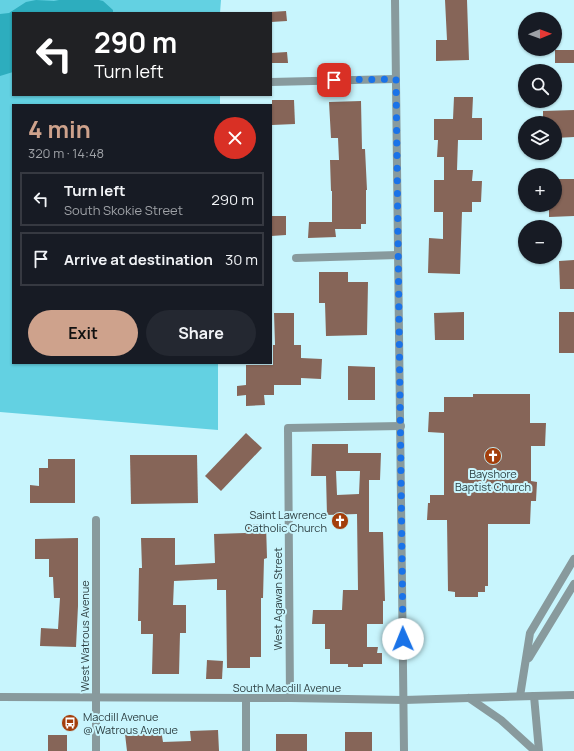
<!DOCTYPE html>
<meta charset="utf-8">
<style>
:root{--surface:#171b24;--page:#242831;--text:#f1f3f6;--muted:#9ea1a6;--line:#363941;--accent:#cea28c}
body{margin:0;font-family:Manrope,sans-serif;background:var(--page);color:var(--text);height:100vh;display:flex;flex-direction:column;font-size:15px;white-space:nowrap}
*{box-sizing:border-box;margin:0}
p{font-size:13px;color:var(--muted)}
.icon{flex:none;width:22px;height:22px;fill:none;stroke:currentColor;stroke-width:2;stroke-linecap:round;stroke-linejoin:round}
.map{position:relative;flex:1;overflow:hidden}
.side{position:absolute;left:12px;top:104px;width:260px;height:260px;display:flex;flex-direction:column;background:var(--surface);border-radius:0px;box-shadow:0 1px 3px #0004}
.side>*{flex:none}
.hud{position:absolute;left:12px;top:12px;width:260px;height:84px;border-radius:0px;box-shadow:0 1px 3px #0004;background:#202124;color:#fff;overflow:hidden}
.needle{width:26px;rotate:89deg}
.controls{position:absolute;left:518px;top:12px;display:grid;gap:8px}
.controls a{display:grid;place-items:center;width:44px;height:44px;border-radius:50%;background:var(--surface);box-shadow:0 1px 3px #0004;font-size:20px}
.pin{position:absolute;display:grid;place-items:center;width:34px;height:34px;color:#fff;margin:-17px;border-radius:8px;box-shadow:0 2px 6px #0006}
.me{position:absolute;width:44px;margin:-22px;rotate:359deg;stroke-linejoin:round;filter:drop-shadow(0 0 3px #0008)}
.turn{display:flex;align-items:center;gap:14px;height:84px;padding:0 16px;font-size:18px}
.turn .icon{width:52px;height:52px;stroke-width:2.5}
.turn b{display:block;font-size:28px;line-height:34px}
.round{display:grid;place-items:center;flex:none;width:42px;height:42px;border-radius:21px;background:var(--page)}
.summary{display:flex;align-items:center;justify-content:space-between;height:68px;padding:0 16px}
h1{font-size:24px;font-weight:700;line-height:30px;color:var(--accent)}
.button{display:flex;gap:8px;margin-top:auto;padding:8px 16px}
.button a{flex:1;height:46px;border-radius:24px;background:var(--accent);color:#111;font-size:16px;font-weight:700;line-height:46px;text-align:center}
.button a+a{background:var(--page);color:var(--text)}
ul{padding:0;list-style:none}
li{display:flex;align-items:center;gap:12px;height:54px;margin:0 8px 6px;padding:0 8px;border:2px solid var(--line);border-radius:0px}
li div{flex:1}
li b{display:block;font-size:15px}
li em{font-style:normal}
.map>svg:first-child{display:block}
.green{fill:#63d1e2}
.water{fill:#2dadbe}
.building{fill:#866558;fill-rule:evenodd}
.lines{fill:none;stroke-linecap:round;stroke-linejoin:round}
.minor{stroke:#889a9d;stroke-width:8}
.tertiary{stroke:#889a9d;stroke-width:8}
.route{stroke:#1a73e8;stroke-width:7;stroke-dasharray:0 12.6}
.labels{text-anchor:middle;stroke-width:4;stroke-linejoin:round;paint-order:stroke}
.poi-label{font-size:11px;fill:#2e4043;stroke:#c8f5fd}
.street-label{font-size:11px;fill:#2e4043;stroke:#c8f5fd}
</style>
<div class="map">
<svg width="574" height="751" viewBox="0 0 574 751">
<rect width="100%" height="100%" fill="#c8f5fd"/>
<path class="green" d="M 0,0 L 221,0 L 220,13 L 13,13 L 13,95 L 220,95 L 220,105 L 13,105 L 13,363 L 218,363 L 218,430 L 0,412 Z"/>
<path class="water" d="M 36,0 L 54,1 L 59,0 L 99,0 L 103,1 L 113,10 L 113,13 L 13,13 L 13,72 L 0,76 L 0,14 L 9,13 L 26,2 Z"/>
<g class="building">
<path d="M 445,0 L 467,0 L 469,60 L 436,61 L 436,40 L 447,40 Z"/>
<path d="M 286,11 L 287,21 L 271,22 L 271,12 Z"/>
<rect x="555" y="50" width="19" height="13"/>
<path d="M 287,52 L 288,63 L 271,63 L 271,53 Z"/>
<path d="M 454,97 L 473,97 L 472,118 L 482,118 L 482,140 L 458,140 L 457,170 L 473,170 L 472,181 L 482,181 L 481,202 L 472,202 L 472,212 L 462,212 L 460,274 L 428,273 L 429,238 L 443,239 L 443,212 L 434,212 L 434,180 L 444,180 L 444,157 L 437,157 L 438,140 L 434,140 L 434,119 L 453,119 Z"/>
<path d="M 272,100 L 294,100 L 295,124 L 272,125 Z"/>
<path d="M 361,101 L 362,149 L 365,149 L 367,190 L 366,190 L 366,224 L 361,224 L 361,229 L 335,229 L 336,237 L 308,238 L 309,222 L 332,222 L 332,191 L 331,191 L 330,160 L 339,160 L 338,138 L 331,138 L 329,102 Z"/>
<path d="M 574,110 L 574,137 L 555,138 L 555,123 L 543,123 L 543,111 Z"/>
<path d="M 558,179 L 574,179 L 574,216 L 549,217 L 549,205 L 555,205 L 555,198 L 559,198 Z"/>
<path d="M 271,216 L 286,216 L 286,235 L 271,236 Z"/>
<path d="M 574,260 L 574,289 L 560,289 L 559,261 Z"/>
<path d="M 319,272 L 348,272 L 348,282 L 368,282 L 367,335 L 326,336 L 325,303 L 319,303 Z"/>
<path d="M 464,312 L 464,340 L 435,340 L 434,313 Z"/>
<rect x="559" y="312" width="15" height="41"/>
<path d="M 274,313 L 294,313 L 294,345 L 301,345 L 301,358 L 322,359 L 321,379 L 301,378 L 301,385 L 274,385 L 274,395 L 264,395 L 265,405 L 246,406 L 246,395 L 237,396 L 237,386 L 246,385 L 246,365 L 273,365 L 273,345 L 275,345 Z"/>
<path d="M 348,366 L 375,367 L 375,400 L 348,400 Z"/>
<path d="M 473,394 L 530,394 L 530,423 L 546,423 L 545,446 L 531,446 L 531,481 L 537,482 L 536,501 L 531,501 L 530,524 L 488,524 L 488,586 L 485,586 L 485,592 L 478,592 L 478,597 L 455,597 L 455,592 L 448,591 L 447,520 L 427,520 L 428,503 L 430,503 L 430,495 L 444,495 L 444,433 L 428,432 L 429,412 L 444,412 L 444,397 L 473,397 Z"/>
<path d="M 246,433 L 262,448 L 221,491 L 205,476 Z"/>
<path d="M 312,444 L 348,444 L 348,453 L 381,453 L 380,480 L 369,480 L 369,532 L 383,532 L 385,601 L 383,601 L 383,624 L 367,624 L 367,647 L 378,647 L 377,653 L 382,653 L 382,664 L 363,664 L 363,667 L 348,667 L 348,664 L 330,664 L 330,649 L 325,649 L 325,624 L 312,624 L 313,610 L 342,610 L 343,590 L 358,590 L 357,514 L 327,515 L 326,476 L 311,476 ZM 336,471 L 360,471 L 359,494 L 337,495 Z"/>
<path d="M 130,455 L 197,455 L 198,503 L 131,504 Z"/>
<path d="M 48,459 L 75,459 L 75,503 L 30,503 L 30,485 L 39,486 L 39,468 L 48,468 Z"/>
<path d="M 245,524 L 266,524 L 267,558 L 264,559 L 263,598 L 261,598 L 261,657 L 250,657 L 250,668 L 227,668 L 226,590 L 217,590 L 217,579 L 174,581 L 173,605 L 186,605 L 186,633 L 180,633 L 179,674 L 152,674 L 153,634 L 141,634 L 141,621 L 138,621 L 139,568 L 142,568 L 141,538 L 175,538 L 175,565 L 215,563 L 214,534 L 245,533 Z"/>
<path d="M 78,538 L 78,606 L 76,647 L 40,646 L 41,628 L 58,629 L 60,598 L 54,598 L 53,577 L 49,577 L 49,559 L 35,559 L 35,539 Z"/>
<path d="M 207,660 L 223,661 L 222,679 L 206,679 Z"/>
<path d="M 161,730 L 163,742 L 191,741 L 190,731 L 218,730 L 219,751 L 127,751 L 125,734 Z"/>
<rect x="345" y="732" width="27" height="19"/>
<rect x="276" y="734" width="31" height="17"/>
<rect x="48" y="735" width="19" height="16"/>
</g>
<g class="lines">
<g class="minor">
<path d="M 271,82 L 396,79"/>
<path d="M 296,258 L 398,255"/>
<path d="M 529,658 L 574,584"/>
<path d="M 520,696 L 530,633 L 574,559"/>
<path d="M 534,696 L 539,751"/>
<path d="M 246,698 L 246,751"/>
<path d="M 290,698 L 288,428 L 401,426"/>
<path d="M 469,698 L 501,720 L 535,751"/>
<path d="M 96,751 L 96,520"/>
</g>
<g class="tertiary">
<path d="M 395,0 L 404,751"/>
<path d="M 0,697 L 290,698 L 404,700 L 534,696 L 574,695"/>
</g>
</g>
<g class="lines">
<path class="route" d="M 334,80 L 396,79 L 403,639"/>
</g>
<defs>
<g id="church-disc" transform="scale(0.9)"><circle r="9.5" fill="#a33e0b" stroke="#c8f5fd"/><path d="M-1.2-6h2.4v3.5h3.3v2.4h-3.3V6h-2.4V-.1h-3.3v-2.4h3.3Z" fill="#fff"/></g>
<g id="bus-disc" transform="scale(0.9)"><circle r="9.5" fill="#a33e0b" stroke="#c8f5fd"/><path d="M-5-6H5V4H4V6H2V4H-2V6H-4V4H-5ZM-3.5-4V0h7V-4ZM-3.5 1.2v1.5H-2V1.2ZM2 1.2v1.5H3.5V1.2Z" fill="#fff"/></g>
</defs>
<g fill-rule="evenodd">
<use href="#church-disc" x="493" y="456"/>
<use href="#church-disc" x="340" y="521"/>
<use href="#bus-disc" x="70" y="723"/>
</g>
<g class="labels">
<g class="poi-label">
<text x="493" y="478">Bayshore<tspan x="493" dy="13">Baptist Church</tspan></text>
<text x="327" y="519" text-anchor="end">Saint Lawrence<tspan x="327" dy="13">Catholic Church</tspan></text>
<text x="83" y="721" text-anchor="start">Macdill Avenue<tspan x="83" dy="13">@ Watrous Avenue</tspan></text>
</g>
<g class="street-label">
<text transform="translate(278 599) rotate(-90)" y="4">West Agawan Street</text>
<text transform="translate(85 636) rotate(-90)" y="4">West Watrous Avenue</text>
<text x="287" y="692">South Macdill Avenue</text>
</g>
</g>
</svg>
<div class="controls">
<a><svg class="needle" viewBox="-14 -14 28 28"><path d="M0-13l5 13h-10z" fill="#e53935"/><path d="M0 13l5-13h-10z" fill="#9ea1a6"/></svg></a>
<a><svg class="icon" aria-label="search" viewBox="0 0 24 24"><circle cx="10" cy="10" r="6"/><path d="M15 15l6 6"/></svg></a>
<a><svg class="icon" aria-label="layers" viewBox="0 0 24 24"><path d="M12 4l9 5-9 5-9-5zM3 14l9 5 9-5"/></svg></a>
<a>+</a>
<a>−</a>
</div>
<div class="pin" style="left:334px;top:80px;background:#d93025"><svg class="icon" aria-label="arrive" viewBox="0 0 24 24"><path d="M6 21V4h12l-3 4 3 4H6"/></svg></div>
<svg class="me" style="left:403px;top:639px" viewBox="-20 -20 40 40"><circle r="19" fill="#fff"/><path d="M0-13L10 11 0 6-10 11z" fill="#1a73e8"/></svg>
<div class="hud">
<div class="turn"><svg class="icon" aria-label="left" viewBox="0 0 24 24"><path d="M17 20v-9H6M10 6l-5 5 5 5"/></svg><div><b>290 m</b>Turn left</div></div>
</div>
<section class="side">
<div class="summary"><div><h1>4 min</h1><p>320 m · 14:48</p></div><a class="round" style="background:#d93025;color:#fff"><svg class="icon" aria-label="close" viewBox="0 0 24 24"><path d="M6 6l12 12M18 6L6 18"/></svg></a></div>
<ul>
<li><svg class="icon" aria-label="left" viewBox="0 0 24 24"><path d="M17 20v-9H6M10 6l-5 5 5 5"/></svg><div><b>Turn left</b><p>South Skokie Street</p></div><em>290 m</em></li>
<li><svg class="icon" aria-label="arrive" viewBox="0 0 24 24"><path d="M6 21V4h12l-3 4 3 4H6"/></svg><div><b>Arrive at destination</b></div><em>30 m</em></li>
</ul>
<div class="button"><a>Exit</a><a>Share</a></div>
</section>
</div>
